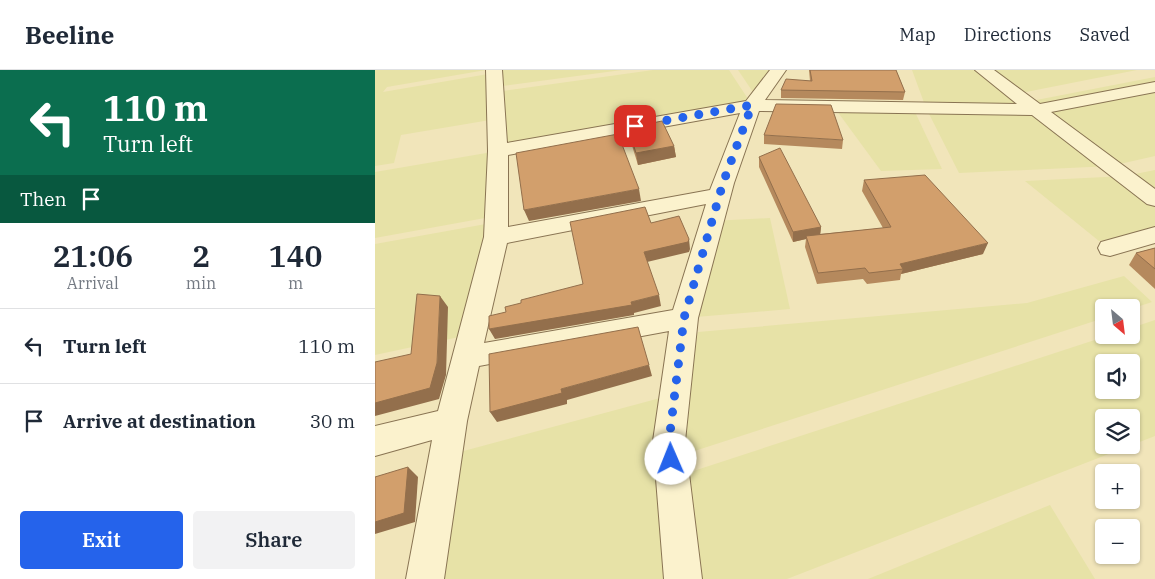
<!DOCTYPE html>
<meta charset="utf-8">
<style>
:root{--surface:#fff;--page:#f2f2f3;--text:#1f2937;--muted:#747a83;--line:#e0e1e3;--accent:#2563eb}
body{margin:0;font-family:"IBM Plex Serif",serif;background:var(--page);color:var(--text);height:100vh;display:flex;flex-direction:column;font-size:19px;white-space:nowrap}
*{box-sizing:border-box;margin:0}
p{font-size:16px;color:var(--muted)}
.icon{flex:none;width:28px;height:28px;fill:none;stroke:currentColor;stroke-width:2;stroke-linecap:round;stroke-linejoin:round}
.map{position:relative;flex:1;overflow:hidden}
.drawer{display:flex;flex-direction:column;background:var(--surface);width:375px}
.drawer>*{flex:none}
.banner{background:#0b6e4f;color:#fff;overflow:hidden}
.needle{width:32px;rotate:152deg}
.fabs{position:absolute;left:720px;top:229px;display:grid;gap:10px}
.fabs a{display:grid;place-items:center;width:45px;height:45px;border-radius:5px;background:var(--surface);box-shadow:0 1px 4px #0004;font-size:25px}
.pin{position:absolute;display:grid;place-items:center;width:42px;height:42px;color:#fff;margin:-21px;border-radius:10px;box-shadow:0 2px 8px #0006}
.me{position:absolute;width:55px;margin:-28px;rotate:359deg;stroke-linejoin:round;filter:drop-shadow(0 0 4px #0008)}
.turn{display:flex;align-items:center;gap:18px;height:105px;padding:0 20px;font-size:22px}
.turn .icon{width:65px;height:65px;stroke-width:2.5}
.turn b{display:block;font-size:35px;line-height:42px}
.then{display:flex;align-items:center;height:48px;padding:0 20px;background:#0003;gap:10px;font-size:19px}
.eta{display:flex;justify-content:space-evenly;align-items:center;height:85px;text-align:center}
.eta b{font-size:30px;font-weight:600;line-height:35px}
.primary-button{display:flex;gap:10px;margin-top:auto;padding:10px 20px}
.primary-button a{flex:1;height:58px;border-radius:5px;background:var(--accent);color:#fff;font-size:20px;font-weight:600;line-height:58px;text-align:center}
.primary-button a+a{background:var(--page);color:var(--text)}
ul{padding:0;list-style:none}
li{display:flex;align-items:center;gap:15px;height:75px;padding:0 20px;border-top:1px solid var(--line)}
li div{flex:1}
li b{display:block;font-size:19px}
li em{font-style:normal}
header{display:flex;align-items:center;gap:30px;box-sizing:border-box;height:70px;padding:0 25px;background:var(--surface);border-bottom:1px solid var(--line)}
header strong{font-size:24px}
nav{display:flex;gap:28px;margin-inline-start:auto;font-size:18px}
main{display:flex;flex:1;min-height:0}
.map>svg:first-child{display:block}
.farmland{fill:#e7e2a7;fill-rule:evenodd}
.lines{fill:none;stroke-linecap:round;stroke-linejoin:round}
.minor-casing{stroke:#897453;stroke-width:2}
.minor{fill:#fbf2cd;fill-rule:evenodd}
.wall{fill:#b5895d}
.shaded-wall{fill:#936f4c}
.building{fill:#d29f6c;stroke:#936f4c}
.route{stroke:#2563eb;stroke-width:9;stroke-dasharray:0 16.2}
</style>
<header>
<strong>Beeline</strong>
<nav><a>Map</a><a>Directions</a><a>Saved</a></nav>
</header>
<main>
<section class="drawer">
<div class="banner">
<div class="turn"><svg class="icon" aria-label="left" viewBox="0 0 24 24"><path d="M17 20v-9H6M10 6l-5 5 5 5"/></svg><div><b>110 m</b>Turn left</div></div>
<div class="then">Then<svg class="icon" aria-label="arrive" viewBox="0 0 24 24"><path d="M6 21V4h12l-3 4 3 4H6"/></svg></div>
</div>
<div class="eta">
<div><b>21:06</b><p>Arrival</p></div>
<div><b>2</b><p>min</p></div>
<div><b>140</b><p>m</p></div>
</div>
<ul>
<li><svg class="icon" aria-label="left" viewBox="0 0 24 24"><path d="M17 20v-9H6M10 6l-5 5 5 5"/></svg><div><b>Turn left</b></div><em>110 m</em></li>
<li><svg class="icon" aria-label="arrive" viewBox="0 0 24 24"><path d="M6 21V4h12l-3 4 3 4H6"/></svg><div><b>Arrive at destination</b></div><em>30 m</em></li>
</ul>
<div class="primary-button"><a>Exit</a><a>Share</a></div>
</section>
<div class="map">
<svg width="780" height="509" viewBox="0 0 780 509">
<rect width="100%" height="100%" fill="#f1e5ba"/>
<g class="farmland">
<path d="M 0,0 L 111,0 L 12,17 L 8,22 L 119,3 L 119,0 L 247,0 L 120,17 L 120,22 L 278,0 L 354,0 L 377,35 L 123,81 L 121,146 L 0,168 L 0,102 L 123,81 L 121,49 L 26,65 L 19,93 L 0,96 Z"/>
<path d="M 363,0 L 403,0 L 382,28 Z"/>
<path d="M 537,0 L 762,0 L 641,24 L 651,32 L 780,7 L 780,86 L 736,96 L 584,103 L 551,38 Z"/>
<path d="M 462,41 L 540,42 L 567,99 L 506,101 Z"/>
<path d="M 780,100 L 780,161 L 724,171 L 650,111 L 750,106 Z"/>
<path d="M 395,148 L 415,239 L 309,248 L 336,151 Z"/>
<path d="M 122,152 L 98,264 L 0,285 L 0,174 Z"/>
<path d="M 749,206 L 777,232 L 756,239 L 729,238 L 729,248 L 298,388 L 297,408 L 735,265 L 756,265 L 756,258 L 780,250 L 780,366 L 412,509 L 50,509 L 70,386 L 300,324 L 299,373 L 323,262 L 652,233 ZM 729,292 L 756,292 L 756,320 L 729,320 ZM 729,348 L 756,348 L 756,375 L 729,375 Z"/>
<path d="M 675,435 L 720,509 L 493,509 Z"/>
</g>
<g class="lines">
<g class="minor-casing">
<g id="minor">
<path d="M 111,0 L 127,0 L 132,73 L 371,31 L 395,0 L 411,0 L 390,30 L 642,34 L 600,0 L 619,0 L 665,34 L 780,12 L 780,22 L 676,42 L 780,119 L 780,136 L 772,134 L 657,45 L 384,41 L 359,113 L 323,248 L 310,371 L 327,509 L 289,509 L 278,371 L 294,261 L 104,296 L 92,351 L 69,509 L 31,509 L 57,370 L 0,386 L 0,356 L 63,341 L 109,167 L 113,81 ZM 365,43 L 335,120 L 133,157 L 133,85 ZM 331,134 L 298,240 L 109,273 L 132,173 Z"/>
<path d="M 780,157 L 780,173 L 735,186 L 726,184 L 723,178 L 726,172 Z"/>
</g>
</g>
<use href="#minor" class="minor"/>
</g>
<g class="wall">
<path d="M 434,0 L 521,0 L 530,22 L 528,30 L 406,28 L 406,20 L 435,11 Z"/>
<path d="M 253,58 L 299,76 L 301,87 L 263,95 L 255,69 Z"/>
<path d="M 389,65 L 468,70 L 467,79 L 389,74 Z"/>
<path d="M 384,87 L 446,157 L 445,164 L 508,158 L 487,121 L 489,110 L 608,184 L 526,204 L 525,210 L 492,214 L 488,209 L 442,214 L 430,177 L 431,169 L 418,172 L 384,97 Z"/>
<path d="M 780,178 L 780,219 L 754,195 L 761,183 Z"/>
</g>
<g class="shaded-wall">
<path d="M 299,76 L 301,87 L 263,95 L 261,83 Z"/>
<path d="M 264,119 L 266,131 L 154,151 L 149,140 Z"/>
<path d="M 446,157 L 445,167 L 431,166 L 431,169 L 418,172 L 418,162 Z"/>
<path d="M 314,169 L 315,179 L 314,182 L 272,192 L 269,182 Z"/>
<path d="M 613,173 L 608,184 L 526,204 L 528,199 L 525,194 Z"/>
<path d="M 284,225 L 286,236 L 259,243 L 259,245 L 120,269 L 114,259 L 256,232 Z"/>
<path d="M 65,226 L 73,237 L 71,305 L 64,329 L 0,346 L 0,333 L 62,293 Z"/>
<path d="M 274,295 L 277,306 L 192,330 L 192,334 L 122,352 L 115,342 L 186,319 Z"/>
<path d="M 33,397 L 43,407 L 40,452 L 0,464 L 0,452 Z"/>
</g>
<g class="building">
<path d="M 435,0 L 521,0 L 530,22 L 406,20 L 411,9 L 437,11 Z"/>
<path d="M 401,34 L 456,35 L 468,70 L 389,65 Z"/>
<path d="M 287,51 L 299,76 L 261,83 L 253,58 Z"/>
<path d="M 243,64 L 264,119 L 149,140 L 141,83 Z"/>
<path d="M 405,78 L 446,157 L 418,162 L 384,87 Z"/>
<path d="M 550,105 L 613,173 L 525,194 L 528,199 L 494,203 L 490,198 L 443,203 L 431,166 L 516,157 L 489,110 Z"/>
<path d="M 270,137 L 276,153 L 304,146 L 314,169 L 313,172 L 269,182 L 284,225 L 256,232 L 257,235 L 114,259 L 114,246 L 131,242 L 130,237 L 146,233 L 146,230 L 208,214 L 195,152 Z"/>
<path d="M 780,178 L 780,199 L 761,183 Z"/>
<path d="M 42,224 L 65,226 L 62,293 L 55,318 L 0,333 L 0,292 L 36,284 Z"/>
<path d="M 263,257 L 274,295 L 186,319 L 187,323 L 115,342 L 114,284 Z"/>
<path d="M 33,397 L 29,443 L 0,452 L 0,407 Z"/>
</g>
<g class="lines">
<path class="route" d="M 260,56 L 377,35 L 348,113 L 309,248 L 294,371 L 296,389"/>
</g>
</svg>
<div class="fabs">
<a><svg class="needle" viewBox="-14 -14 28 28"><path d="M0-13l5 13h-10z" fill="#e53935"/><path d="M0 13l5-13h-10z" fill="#747a83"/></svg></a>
<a><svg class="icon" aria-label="sound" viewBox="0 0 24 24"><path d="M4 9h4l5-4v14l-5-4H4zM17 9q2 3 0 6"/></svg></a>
<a><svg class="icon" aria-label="layers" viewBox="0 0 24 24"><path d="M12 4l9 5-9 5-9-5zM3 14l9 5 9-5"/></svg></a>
<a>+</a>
<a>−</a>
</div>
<div class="pin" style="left:260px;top:56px;background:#d93025"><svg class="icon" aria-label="arrive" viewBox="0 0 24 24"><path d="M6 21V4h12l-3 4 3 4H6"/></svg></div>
<svg class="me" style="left:296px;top:389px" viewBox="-20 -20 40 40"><circle r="19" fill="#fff"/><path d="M0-13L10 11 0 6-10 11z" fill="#2563eb"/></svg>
</div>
</main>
